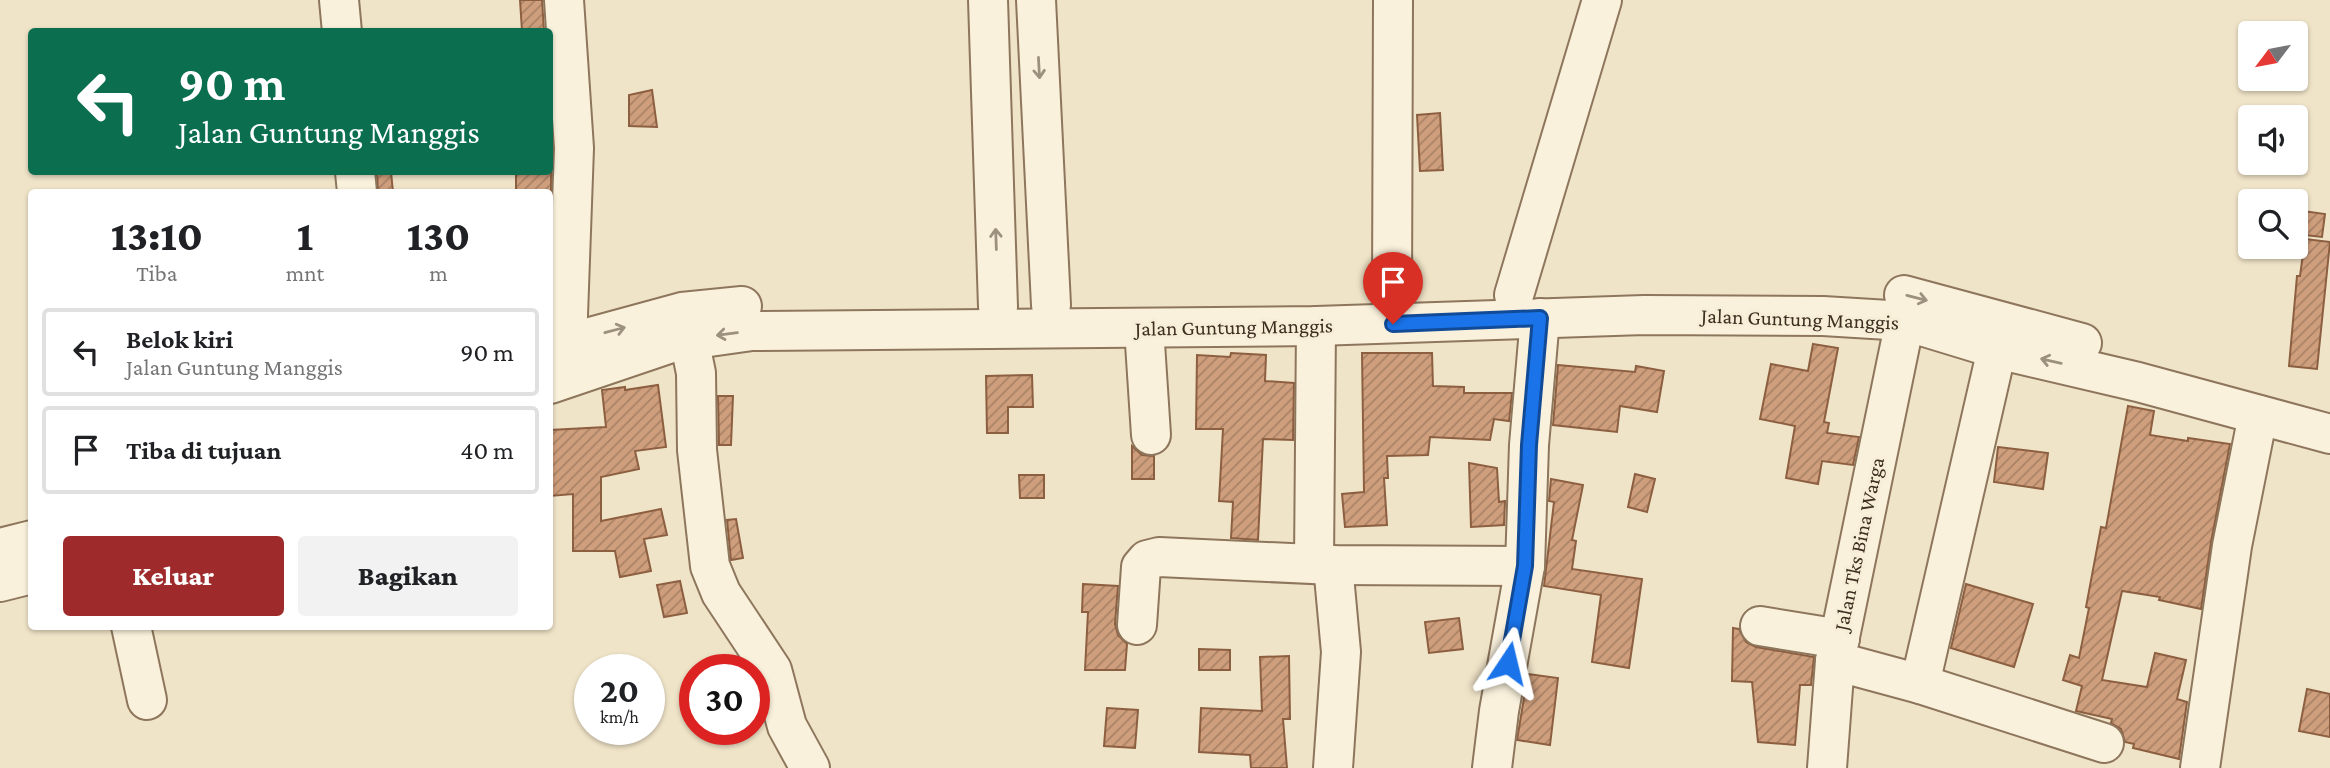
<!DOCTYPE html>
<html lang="id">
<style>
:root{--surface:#fff;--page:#f2f2f2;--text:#202124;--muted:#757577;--line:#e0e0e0;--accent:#9e2a2b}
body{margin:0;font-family:"Crimson Pro",serif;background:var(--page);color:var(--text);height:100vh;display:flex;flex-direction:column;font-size:26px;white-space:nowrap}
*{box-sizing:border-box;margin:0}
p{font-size:23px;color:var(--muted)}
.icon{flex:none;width:38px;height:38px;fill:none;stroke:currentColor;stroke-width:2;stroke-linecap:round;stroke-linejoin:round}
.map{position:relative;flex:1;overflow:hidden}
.details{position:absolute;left:28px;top:189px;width:525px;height:441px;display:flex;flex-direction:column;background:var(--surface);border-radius:7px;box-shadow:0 2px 5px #0004}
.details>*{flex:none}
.guide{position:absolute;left:28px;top:28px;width:525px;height:147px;border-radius:7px;box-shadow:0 2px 5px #0004;background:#0b6e4f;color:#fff;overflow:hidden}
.needle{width:46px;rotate:238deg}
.buttons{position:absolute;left:2238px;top:21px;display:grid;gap:14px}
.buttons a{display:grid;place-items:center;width:70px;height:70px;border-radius:7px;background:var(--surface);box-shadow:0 2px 5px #0004;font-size:35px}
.speed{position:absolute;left:574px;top:654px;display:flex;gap:14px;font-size:35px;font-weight:700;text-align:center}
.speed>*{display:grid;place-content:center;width:91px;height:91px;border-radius:50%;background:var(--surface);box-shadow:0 2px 5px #0004;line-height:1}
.speed small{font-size:18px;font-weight:400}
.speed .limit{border:10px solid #d22;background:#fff;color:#111}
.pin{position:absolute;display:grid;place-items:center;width:60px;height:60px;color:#fff;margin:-72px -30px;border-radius:50% 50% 50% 0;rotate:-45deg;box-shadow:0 0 7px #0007}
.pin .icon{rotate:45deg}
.me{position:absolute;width:77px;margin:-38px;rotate:10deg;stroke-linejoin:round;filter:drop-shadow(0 0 5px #0008)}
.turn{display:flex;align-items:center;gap:24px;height:147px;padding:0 35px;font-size:32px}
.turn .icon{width:91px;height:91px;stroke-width:2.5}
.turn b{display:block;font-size:49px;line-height:60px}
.eta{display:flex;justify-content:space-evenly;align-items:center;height:119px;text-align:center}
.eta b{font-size:42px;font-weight:800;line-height:49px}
.button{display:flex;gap:14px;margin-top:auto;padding:14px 35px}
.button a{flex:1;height:80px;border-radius:7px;background:var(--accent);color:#fff;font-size:28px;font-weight:800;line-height:80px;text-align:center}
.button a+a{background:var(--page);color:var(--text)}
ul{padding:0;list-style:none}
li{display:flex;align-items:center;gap:21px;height:88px;margin:0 14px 10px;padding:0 21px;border:4px solid var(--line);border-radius:7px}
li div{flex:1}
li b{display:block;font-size:26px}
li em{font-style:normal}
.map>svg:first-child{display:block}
.building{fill:url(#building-hatch);stroke:#8d5f41;stroke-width:2}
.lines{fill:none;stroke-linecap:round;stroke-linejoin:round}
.minor-casing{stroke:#8d765c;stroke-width:42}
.minor{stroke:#faf1dc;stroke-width:38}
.oneway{stroke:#9c907e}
.route-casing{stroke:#114b97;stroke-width:18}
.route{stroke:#1a73e8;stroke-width:12}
.labels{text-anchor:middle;stroke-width:6;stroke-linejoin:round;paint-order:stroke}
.street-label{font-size:21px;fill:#3d2e20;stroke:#f7eed8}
</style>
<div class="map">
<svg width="2330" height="768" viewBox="0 0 2330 768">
<defs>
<pattern id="building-hatch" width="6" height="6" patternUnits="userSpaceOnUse" patternTransform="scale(1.75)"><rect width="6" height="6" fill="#cf9f7d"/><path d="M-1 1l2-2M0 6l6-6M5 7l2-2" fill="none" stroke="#a98266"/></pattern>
</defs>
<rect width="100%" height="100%" fill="#f0e4c8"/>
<g class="building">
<path d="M 520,0 L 542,0 L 544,31 L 522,31 Z"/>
<path d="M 652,90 L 657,127 L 629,126 L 629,95 Z"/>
<path d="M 1440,113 L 1443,170 L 1420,171 L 1417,115 Z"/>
<path d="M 377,172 L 391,172 L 393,192 L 378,192 Z"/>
<rect x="516" y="172" width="35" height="20"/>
<path d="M 2296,210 L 2325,214 L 2322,237 L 2296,234 Z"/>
<path d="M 2305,239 L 2330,242 L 2317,369 L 2289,366 L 2297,276 L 2300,276 Z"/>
<path d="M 1813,344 L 1838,348 L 1824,422 L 1829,423 L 1827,433 L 1859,437 L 1853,465 L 1822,461 L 1818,484 L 1786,478 L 1795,426 L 1760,419 L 1771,364 L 1808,371 Z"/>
<path d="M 1231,353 L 1266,355 L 1265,381 L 1294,383 L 1293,440 L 1263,439 L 1258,540 L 1231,538 L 1233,502 L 1219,501 L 1223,429 L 1196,429 L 1197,355 L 1230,357 Z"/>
<path d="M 1362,353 L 1432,353 L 1433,386 L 1464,387 L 1464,393 L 1512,393 L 1509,421 L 1494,419 L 1490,440 L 1430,437 L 1428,455 L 1387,456 L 1388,478 L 1384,478 L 1387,525 L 1345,527 L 1342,494 L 1364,492 Z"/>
<path d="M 1558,365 L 1635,372 L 1636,366 L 1664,371 L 1657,412 L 1620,406 L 1617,432 L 1553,425 Z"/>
<path d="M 1032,375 L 1033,407 L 1008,407 L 1008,433 L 987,433 L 986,376 Z"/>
<path d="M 658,385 L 666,447 L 635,451 L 639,469 L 601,477 L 601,521 L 661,509 L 667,535 L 644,539 L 651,571 L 620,577 L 615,551 L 573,551 L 573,494 L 550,496 L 550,430 L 606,427 L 602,390 L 625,387 L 625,390 Z"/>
<path d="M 718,396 L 733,396 L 731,445 L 719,445 Z"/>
<path d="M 2128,406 L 2154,411 L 2150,435 L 2188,441 L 2188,438 L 2230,444 L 2211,542 L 2201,609 L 2159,600 L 2160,597 L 2122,591 L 2102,680 L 2147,687 L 2155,653 L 2186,660 L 2177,699 L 2187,702 L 2179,759 L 2133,748 L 2134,744 L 2125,742 L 2121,729 L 2111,723 L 2112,719 L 2076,711 L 2082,686 L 2063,680 L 2070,655 L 2079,658 L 2089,608 L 2086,607 L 2101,527 L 2106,528 Z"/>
<path d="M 1132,446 L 1142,455 L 1154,456 L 1154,479 L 1132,479 Z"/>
<path d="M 1998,447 L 2048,453 L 2043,489 L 1994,482 Z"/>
<path d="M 1469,463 L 1497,468 L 1499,502 L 1505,501 L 1504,525 L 1471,527 Z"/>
<path d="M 1635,474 L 1655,479 L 1647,512 L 1628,507 Z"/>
<path d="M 1019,475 L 1044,475 L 1044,498 L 1020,498 Z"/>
<path d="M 1551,479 L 1583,485 L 1572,540 L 1576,541 L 1572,569 L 1642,579 L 1629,668 L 1592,662 L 1601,595 L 1544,586 L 1554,502 L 1549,501 Z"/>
<path d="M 736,519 L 743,558 L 731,560 L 727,520 Z"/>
<path d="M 680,581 L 687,613 L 664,617 L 657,585 Z"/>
<path d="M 1083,584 L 1118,586 L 1115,624 L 1118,635 L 1127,644 L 1125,670 L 1085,670 L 1088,612 L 1082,612 Z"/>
<path d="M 1966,584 L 2033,604 L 2014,667 L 1951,648 Z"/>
<path d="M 1459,618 L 1463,649 L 1429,653 L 1425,622 Z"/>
<path d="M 1733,628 L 1739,629 L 1746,642 L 1756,647 L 1814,657 L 1811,685 L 1800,685 L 1795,745 L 1758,742 L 1752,682 L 1732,681 Z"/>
<path d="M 1199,649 L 1230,650 L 1230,670 L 1199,670 Z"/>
<path d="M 1289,656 L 1290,719 L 1283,719 L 1287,768 L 1251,768 L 1250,755 L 1199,752 L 1201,708 L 1262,711 L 1260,657 Z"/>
<path d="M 1528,674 L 1558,678 L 1550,745 L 1517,740 Z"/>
<path d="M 2307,689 L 2330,694 L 2330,737 L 2299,731 Z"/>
<path d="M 1107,708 L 1138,710 L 1135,748 L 1104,746 Z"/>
</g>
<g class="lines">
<g class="minor-casing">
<g id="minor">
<path d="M 339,0 L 342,32"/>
<path d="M 564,0 L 574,148 L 567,343"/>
<path d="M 988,0 L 998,307"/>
<path d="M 1036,0 L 1051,305"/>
<path d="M 355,172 L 357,192"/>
<path d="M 1514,295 L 1602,0"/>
<path d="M 1904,295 L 2082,343"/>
<path d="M 1392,301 L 1393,0"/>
<path d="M 1144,328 L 1151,435"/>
<path d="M 689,339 L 696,373 L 697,450 L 710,566 L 721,593 L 772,670 L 787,726 L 810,768"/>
<path d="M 550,348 L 682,312 L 742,306"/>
<path d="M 550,384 L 674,342 L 752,331 L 1316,326 L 1644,315 L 1823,316 L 1905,321 L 1997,349 L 2138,382 L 2330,434"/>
<path d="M 0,548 L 32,540"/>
<path d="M 1314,563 L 1316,326"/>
<path d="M 1333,565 L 1341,652 L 1333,768"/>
<path d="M 0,582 L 32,574"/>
<path d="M 1137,625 L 1141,567 L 1147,560 L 1159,557 L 1333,565 L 1525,566"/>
<path d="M 131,626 L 147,700"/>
<path d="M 1760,626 L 1840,639"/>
<path d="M 1835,661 L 1920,684 L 2104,743"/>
<path d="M 1920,684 L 1997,349"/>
<path d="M 1492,768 L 1499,711 L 1525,566 L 1529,445 L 1540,318"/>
<path d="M 1827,768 L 1835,661 L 1905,321"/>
<path d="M 2200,768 L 2232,546 L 2258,415"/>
</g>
</g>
<use href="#minor" class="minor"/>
</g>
<defs><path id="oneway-shaft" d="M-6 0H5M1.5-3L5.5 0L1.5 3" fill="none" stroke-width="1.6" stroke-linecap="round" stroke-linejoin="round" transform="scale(1.75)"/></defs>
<g class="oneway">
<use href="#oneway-shaft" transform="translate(1039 68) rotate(87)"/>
<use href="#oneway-shaft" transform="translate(996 239) rotate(-92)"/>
<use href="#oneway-shaft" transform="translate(1917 298) rotate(14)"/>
<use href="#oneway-shaft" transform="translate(615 330) rotate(-15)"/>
<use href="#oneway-shaft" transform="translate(727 334) rotate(173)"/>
<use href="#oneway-shaft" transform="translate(2051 361) rotate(-167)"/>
</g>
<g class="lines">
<g class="route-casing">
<path id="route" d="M 1393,324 L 1540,318 L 1529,445 L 1525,566 L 1508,663"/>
</g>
<use href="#route" class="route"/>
</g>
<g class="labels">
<g class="street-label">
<text transform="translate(1800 319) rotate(2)" y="7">Jalan Guntung Manggis</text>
<text transform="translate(1234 327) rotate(-1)" y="7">Jalan Guntung Manggis</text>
<text transform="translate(1859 544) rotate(-78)" y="7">Jalan Tks Bina Warga</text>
</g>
</g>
</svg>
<div class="buttons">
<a><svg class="needle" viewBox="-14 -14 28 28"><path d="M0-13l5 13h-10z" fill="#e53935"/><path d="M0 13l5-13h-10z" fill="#757577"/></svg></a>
<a><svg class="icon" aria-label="sound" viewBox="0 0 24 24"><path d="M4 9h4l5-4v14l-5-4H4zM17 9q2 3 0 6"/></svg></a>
<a><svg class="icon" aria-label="search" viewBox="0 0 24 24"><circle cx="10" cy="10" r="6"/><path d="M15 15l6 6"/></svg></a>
</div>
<div class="speed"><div>20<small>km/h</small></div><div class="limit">30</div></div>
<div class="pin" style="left:1393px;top:324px;background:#d93025"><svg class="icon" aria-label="arrive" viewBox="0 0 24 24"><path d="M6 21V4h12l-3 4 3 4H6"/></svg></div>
<svg class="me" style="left:1508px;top:663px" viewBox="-20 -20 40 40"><path d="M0-17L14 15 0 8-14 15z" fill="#1a73e8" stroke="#fff" stroke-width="4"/></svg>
<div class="guide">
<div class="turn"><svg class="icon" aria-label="left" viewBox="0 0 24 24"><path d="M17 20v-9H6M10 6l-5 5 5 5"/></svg><div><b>90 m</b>Jalan Guntung Manggis</div></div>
</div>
<section class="details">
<div class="eta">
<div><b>13:10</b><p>Tiba</p></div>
<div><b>1</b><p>mnt</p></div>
<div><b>130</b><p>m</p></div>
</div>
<ul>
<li><svg class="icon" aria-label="left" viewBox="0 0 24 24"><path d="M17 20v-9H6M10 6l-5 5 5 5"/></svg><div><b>Belok kiri</b><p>Jalan Guntung Manggis</p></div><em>90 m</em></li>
<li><svg class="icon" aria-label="arrive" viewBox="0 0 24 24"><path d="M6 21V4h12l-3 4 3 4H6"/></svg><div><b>Tiba di tujuan</b></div><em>40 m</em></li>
</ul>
<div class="button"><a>Keluar</a><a>Bagikan</a></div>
</section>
</div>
